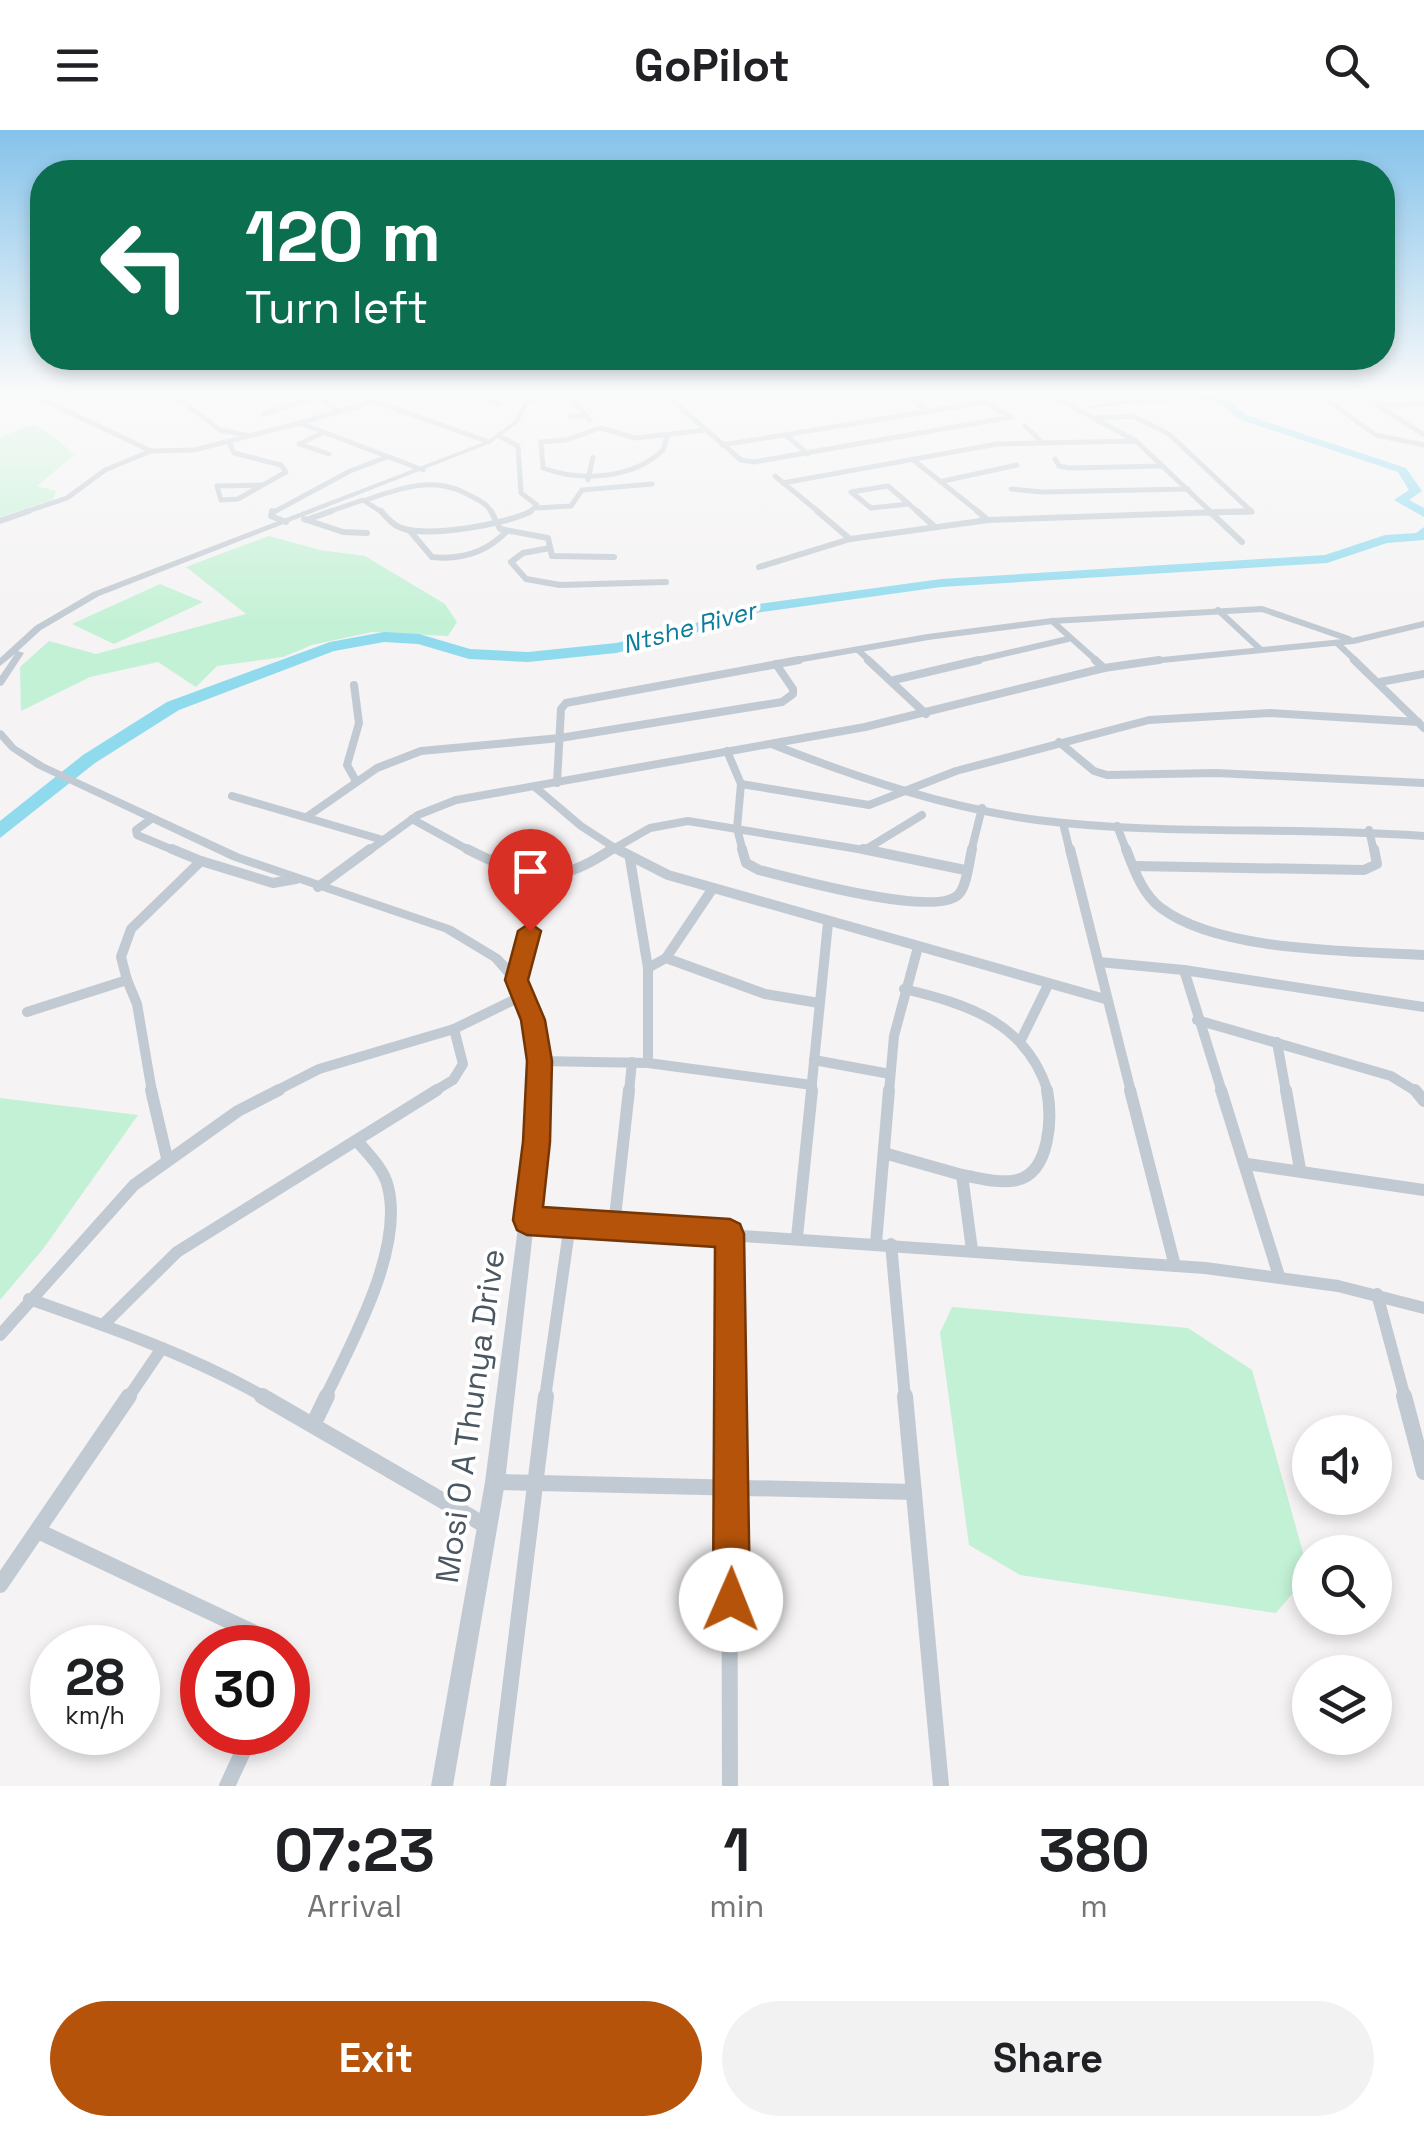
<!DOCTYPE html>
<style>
:root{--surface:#fff;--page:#f2f2f2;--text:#202124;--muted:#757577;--accent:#b45309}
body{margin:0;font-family:"Space Grotesk",sans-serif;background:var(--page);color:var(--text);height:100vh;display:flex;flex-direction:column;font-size:38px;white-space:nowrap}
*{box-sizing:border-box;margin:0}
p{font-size:32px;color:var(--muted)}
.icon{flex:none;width:55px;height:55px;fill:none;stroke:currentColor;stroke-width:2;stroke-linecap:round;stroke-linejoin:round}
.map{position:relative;height:1656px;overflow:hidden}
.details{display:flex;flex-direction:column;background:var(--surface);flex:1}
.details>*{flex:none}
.hud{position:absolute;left:30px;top:30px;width:1365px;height:210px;border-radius:40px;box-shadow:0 5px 15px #0003;background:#0b6e4f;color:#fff;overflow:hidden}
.buttons{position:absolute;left:1292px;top:1285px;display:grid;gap:20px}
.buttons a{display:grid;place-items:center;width:100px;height:100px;border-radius:50%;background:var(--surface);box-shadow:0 5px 15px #0003;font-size:50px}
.speed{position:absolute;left:30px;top:1495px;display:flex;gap:20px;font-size:50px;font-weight:700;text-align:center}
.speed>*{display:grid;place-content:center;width:130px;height:130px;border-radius:50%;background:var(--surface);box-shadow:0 5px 15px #0003;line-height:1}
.speed small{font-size:25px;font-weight:400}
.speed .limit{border:15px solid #d22;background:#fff;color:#111}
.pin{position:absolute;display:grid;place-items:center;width:85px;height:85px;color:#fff;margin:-102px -42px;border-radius:50% 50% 50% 0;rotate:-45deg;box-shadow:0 0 10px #0007}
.pin .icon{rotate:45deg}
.me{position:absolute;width:110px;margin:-55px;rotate:1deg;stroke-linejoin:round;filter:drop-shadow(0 0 8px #0008)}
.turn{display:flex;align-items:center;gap:35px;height:210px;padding:0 50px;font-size:45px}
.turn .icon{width:130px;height:130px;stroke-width:2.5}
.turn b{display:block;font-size:70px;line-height:85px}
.eta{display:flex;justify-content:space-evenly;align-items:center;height:170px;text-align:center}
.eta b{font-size:60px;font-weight:700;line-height:70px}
.action{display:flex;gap:20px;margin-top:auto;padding:20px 50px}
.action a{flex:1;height:115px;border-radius:60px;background:var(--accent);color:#fff;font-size:40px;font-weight:700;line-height:115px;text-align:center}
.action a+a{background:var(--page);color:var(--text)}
header{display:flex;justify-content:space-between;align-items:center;height:130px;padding:0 50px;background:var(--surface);font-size:45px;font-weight:700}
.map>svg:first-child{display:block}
.green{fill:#c3f1d5}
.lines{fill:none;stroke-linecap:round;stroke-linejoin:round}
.stream{stroke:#90daee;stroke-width:2.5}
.river{fill:#90daee;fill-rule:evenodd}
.minor-far5{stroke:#c1cad2;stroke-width:5}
.minor-far4{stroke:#c1cad2;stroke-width:6}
.minor-far3{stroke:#c1cad2;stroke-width:8}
.minor-far2{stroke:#c1cad2;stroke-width:10}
.minor-far1{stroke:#c1cad2;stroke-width:12}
.minor{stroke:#c1cad2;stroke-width:16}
.tertiary{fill:#c1cad2;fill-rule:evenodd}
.route{fill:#b45309;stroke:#753606;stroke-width:2.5}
.labels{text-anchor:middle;stroke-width:8;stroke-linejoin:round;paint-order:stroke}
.far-water-label{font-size:25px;font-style:italic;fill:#0c7c9b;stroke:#fff}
.near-street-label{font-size:32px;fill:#4a5661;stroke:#fff}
</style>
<header><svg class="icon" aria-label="menu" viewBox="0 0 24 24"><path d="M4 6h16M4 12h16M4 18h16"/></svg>GoPilot<svg class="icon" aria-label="search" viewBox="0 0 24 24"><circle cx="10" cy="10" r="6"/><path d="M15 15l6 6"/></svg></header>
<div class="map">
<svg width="1424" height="1656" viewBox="0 0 1424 1656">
<rect width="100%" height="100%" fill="#f5f3f3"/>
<g class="green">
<path d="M 33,294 L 55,307 L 74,325 L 37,356 L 57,361 L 52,370 L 0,387 L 0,308 Z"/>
<path d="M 269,406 L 320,420 L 365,426 L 445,474 L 457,492 L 448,506 L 372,502 L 312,515 L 283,527 L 217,536 L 196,557 L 158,532 L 90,547 L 21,581 L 20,537 L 49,511 L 96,524 L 246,484 L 186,437 Z"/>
<path d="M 160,454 L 203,472 L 114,514 L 72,494 Z"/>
<path d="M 0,968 L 138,985 L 43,1119 L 0,1170 Z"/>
<path d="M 952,1177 L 1188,1198 L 1252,1240 L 1309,1444 L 1276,1483 L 1020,1445 L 969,1415 L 940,1203 Z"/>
</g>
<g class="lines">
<path class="stream" d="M 1087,278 L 1126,272 L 1211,269"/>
<g class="river">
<path d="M 1199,265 L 1231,271 L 1246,285 L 1406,338 L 1422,361 L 1409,370 L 1424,378 L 1424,387 L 1394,370 L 1409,360 L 1398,342 L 1238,289 L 1223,275 Z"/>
<path d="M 1424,397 L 1424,410 L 1387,413 L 1327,433 L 941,457 L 740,485 L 693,504 L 616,523 L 528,532 L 469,529 L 418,514 L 384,512 L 334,521 L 179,580 L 95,633 L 0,708 L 0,691 L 83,625 L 167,572 L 330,512 L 384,502 L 419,504 L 470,519 L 528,522 L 616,513 L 683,498 L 737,477 L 941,449 L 1325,425 L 1385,405 L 1416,403 Z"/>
</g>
<g class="minor-far5">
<path d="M 33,265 L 151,321 L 194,320 L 300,293"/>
<path d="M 174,265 L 220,300 L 246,305"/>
<path d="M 314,265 L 340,281 L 300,293 L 423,340"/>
<path d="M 478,265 L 499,274"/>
<path d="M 567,265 L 590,290"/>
<path d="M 666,265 L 741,330 L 754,332 L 1011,287 L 973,265"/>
<path d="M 907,265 L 926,281"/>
<path d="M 1051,265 L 1136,311 L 1212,383"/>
<path d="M 1361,265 L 1424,305"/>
<path d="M 1363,266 L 1324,268 L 1376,305 L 1424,315"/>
<path d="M 669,267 L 689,265"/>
<path d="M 530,270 L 570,265"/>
<path d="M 376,272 L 489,312"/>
<path d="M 1380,275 L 1424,274"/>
<path d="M 340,281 L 397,265"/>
<path d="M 263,284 L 316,267"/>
<path d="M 571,286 L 587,286"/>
<path d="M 1097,288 L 1133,286 L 1169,304 L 1252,382 L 1206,383"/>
<path d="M 1025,296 L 1042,312"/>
<path d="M 322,303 L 299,314 L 329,324"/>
<path d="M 786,305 L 808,324"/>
<path d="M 499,306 L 518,316 L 521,363 L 537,375 L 529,383"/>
<path d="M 667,306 L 663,320 C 633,349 581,352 543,338 L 541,312 L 566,310 L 600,298 L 636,308 L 706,300"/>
<path d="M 229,312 L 234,323 L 281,335 L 286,342 L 238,369 L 221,370 L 217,356 L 262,355"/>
<path d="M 722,315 L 986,272"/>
<path d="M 912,329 L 980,383"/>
<path d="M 1055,329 L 1059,336 L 1069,338 L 1163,336"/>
<path d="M 775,346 L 820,383"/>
<path d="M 588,350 L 593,327"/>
<path d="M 943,351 L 1017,335"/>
<path d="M 783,353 L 997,314 L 1136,311"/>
<path d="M 888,356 L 909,374 L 871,378 L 851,362 Z"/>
<path d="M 1011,359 L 1042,362 L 1188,359"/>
<path d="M 366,370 C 401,358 433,346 467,364 C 478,370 486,372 492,383"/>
<path d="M 909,374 L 919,383"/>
<path d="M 537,378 L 571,376 L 582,360 L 652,354"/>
<path d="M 22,383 L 67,368 L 105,340 L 151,321"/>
<path d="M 272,383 L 350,341 L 387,327"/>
<path d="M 325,383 L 363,370 L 383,383"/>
</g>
<g class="minor-far4">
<path d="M 272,381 L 271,386 L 286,392"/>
<path d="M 381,381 C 386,387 392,394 399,397 C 423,409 509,394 531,381"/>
<path d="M 491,381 L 500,399 L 548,408 L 552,426 L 614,427"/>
<path d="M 817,381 L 850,409"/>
<path d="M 917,381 L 935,397"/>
<path d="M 977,381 L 988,390"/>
<path d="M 1209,381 L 1242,412"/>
<path d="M 304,389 L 343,402 L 367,403"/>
<path d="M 306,390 L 332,381"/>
<path d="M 0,391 L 29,381"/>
<path d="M 410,401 L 432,427 C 461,430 487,422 507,401"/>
<path d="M 550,418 L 523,423 L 511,432 L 526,449 L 560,455 L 666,452"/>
<path d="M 759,437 L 850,409 L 988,390 L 1251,381"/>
<path d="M 1218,480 L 1260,519"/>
<path d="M 1052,491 L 1098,532"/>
<path d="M 1337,513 L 1357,532"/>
<path d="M 858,520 L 871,532"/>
<path d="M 785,532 L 928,507 L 1052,491 L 1262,479 L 1349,509"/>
<path d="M 969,532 L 1068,509"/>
<path d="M 1142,532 L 1353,511 L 1424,494"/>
</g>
<g class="minor-far3">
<path d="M 868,530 L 926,584"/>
<path d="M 1095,530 L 1104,538"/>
<path d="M 1354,530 L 1424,598"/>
<path d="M 894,550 L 979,530"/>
<path d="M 1380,552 L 1424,544"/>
<path d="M 354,555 L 359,593 L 347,635 L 356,651"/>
<path d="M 1059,612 L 1094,641 L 1107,645 L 1216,643 L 1424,653"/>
<path d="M 774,615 C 858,648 947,678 1037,690 C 1165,706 1295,696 1424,706"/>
<path d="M 727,621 L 741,654 L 737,698 L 743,722"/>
<path d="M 557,653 L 561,579 L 566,573 L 799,530"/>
<path d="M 741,654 L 869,675 L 956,641 L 1149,590 L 1270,583 L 1418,592"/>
<path d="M 535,657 L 581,696 L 621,722"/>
<path d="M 232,666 L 383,710"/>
<path d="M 308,686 L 377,638 L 421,621 L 560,608 L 782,572 L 793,564 L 793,559 L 776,534"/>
<path d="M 151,689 L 136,700 L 137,705 L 178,722"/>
<path d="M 412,689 L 472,722"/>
<path d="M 1063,693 L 1070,722"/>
<path d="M 1117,696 L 1127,722"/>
<path d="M 1369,700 L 1374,722"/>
<path d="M 868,718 L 922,685"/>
<path d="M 367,722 L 418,685 L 456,670 L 865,597 L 1104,538 L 1159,530"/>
<path d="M 608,722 L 650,698 L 688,691 L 876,722"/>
<path d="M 971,722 L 982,678"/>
</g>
<g class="minor-far2">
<path d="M 467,719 C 527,749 554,758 612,719"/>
<path d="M 617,719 L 668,745 L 1105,869"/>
<path d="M 742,719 L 746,733 L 759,740 C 791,748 937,789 959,764 C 967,755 969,732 972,719"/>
<path d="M 863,719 L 965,740"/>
<path d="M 1070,719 L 1131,962"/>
<path d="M 1126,719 C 1134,740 1143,765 1161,778 C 1219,822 1352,821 1424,825"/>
<path d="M 630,729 L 648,838 L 648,933"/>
<path d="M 201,731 L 273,753 L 296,749"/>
<path d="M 1134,736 L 1364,740 L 1377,734 L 1374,719"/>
<path d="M 318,757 L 370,719"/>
<path d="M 666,828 L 765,864 L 819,873"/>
<path d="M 1099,832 L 1184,840 L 1424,877"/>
<path d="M 648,838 L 666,828 L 711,761"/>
<path d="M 1184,840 L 1222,962"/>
<path d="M 127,850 L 121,827 L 131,799 L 201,731 L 172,719"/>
<path d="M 516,850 L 532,788 L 556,748"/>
<path d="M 904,859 C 968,874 1027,893 1048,962"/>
<path d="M 27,882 L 127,850 L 137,874 L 152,962"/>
<path d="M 1197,890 L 1391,946 L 1417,962"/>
<path d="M 1020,912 L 1048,855"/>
<path d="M 1277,912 L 1286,962"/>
<path d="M 814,930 L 890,944"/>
<path d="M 539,931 L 648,933 L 812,955"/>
<path d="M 274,962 L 319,939 L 454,899 L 524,865"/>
<path d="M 433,962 L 453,950 L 463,934 L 454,899"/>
<path d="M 629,962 L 632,932"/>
<path d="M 811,962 L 828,793"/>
<path d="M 889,962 L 894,906 L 918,817"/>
</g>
<g class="minor-far1">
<path d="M 151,960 L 167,1028"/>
<path d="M 1130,960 L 1175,1136"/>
<path d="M 1221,960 L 1279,1146"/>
<path d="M 1286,960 L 1300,1039"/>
<path d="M 1415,960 L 1424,971"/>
<path d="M 884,1023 L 962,1045"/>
<path d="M 1247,1034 L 1424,1060"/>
<path d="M 527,1091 L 1205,1138 L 1338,1156 L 1424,1178"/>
<path d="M 614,1096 L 629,960"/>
<path d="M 729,1104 L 729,1268"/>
<path d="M 797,1107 L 812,960"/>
<path d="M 876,1113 L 889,960"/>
<path d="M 891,1114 L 905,1268"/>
<path d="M 972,1120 L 962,1045 C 980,1048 999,1054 1017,1050 C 1051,1042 1052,986 1047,960"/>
<path d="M 1377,1164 L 1405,1268"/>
<path d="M 29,1169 C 109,1197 193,1226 266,1268"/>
<path d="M 103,1195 L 177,1122 L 437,960"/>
<path d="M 0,1205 L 134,1055 L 238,981 L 279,960"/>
<path d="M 128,1268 L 162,1218"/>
<path d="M 325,1268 C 352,1212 404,1119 388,1057 C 384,1039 369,1025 358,1012"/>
<path d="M 545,1268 L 570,1094"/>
</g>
<g class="minor">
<path d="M 262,1266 L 488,1397"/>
<path d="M 729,1266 L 730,1656"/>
<path d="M 905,1266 L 941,1656"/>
<path d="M 1404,1266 L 1424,1342"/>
<path d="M 314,1293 L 327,1266"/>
<path d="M 496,1352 L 914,1362"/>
<path d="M 38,1401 L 259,1505 L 268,1518"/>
<path d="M 0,1455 L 129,1266"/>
<path d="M 227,1656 L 252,1602"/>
<path d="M 498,1656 L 546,1266"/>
</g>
<g class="tertiary">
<path d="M 528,265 L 534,265 L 518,293 L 491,313 L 99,466 L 41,500 L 18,521 L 24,523 L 3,555 L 0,556 L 0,546 L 15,524 L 0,536 L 0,528 L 35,496 L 93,462 L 487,311 L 514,291 Z"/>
<path d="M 0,600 L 3,601 L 16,616 L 45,634 L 240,724 L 452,796 L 500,825 L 521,846 L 537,878 L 546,931 L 543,1012 L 505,1352 L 453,1656 L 431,1656 L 485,1352 L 529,1012 L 532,931 L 523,878 L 511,853 L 492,831 L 444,802 L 232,730 L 37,638 L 10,620 L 0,609 Z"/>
</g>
</g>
<linearGradient id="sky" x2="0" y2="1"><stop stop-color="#85c3ea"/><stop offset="0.53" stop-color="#fafafa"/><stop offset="1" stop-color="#fafafa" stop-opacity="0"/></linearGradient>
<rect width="1424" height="497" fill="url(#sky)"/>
<path class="route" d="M 530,793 L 541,801 L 528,850 L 545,890 L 552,931 L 550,1012 L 543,1077 L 730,1089 L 740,1094 L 744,1104 L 750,1470 L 744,1483 L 731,1489 L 718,1483 L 713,1470 L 715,1117 L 527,1105 L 517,1100 L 513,1090 L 523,1012 L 527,931 L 521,890 L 505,850 L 518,801 Z"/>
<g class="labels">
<g class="far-water-label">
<text transform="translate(689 497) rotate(-15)" y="9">Ntshe River</text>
</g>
<g class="near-street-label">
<text transform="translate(470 1286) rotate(-82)" y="11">Mosi O A Thunya Drive</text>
</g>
</g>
</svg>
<div class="buttons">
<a><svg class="icon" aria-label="sound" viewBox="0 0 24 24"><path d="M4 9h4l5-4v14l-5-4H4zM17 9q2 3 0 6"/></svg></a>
<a><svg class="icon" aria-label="search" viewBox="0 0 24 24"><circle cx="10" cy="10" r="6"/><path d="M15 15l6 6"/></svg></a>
<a><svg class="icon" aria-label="layers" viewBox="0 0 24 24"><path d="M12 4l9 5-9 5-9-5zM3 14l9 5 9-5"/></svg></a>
</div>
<div class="speed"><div>28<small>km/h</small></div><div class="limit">30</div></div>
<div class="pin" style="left:530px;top:801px;background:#d93025"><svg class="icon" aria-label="arrive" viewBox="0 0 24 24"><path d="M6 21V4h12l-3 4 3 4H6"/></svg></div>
<svg class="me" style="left:731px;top:1470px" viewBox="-20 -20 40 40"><circle r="19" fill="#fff"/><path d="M0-13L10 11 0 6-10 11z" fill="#b45309"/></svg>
<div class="hud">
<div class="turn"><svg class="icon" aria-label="left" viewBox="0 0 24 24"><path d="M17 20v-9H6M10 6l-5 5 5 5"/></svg><div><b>120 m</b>Turn left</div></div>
</div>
</div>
<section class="details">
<div class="eta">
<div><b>07:23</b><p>Arrival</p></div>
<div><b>1</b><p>min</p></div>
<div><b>380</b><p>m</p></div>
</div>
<div class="action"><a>Exit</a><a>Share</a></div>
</section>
